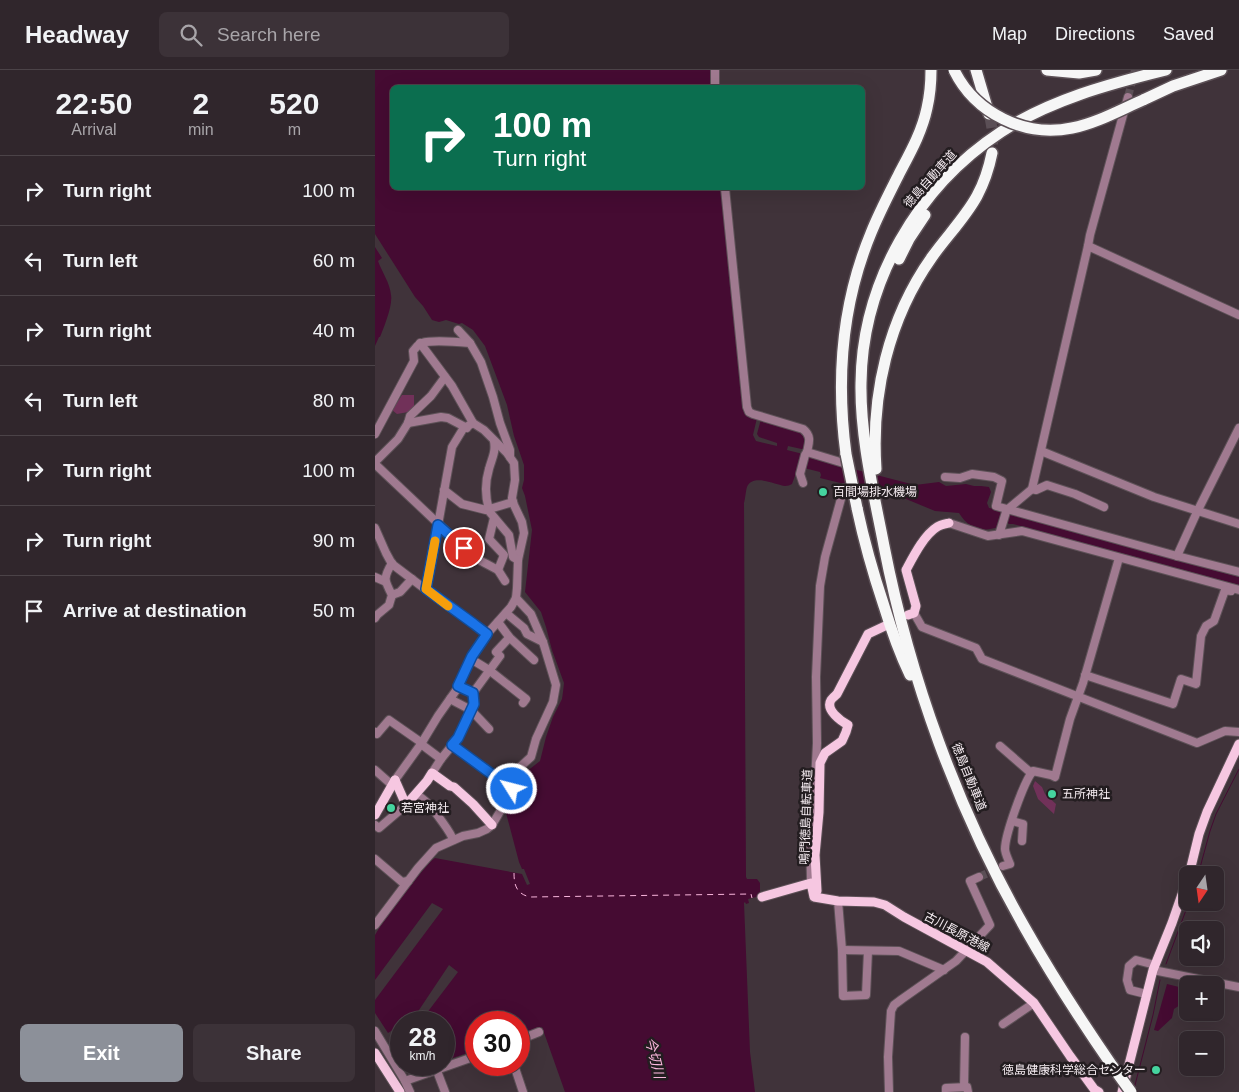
<!DOCTYPE html>
<meta charset="utf-8">
<style>
:root{--surface:#30262c;--page:#3c3238;--text:#f1f3f6;--muted:#a8a5a9;--line:#4b4348;--accent:#8c9099}
body{margin:0;font-family:Helvetica,"Noto Sans JP",sans-serif;background:var(--page);color:var(--text);height:100vh;display:flex;flex-direction:column;font-size:19px;white-space:nowrap}
*{box-sizing:border-box;margin:0}
p{font-size:16px;color:var(--muted)}
.icon{flex:none;width:28px;height:28px;fill:none;stroke:currentColor;stroke-width:2;stroke-linecap:round;stroke-linejoin:round}
.map{position:relative;flex:1;overflow:hidden}
.side{display:flex;flex-direction:column;background:var(--surface);width:375px}
.side>*{flex:none}
.top-card{position:absolute;left:15px;top:15px;width:475px;height:105px;border-radius:8px;box-shadow:0 5px 20px #0002,0 0 0 1px var(--line);background:#0b6e4f;color:#fff;overflow:hidden}
.needle{width:32px;rotate:193deg}
.buttons{position:absolute;left:804px;top:796px;display:grid;gap:10px}
.buttons a{display:grid;place-items:center;width:45px;height:45px;border-radius:8px;background:var(--surface);box-shadow:0 5px 20px #0002,0 0 0 1px var(--line);font-size:25px}
.speed{position:absolute;left:15px;top:941px;display:flex;gap:10px;font-size:25px;font-weight:700;text-align:center}
.speed>*{display:grid;place-content:center;width:65px;height:65px;border-radius:50%;background:var(--surface);box-shadow:0 5px 20px #0002,0 0 0 1px var(--line);line-height:1}
.speed small{font-size:12px;font-weight:400}
.speed .limit{border:8px solid #d22;background:#fff;color:#111}
.pin{position:absolute;display:grid;place-items:center;width:42px;height:42px;color:#fff;margin:-21px;border:2px solid #fff;border-radius:50%;box-shadow:0 1px 5px #0007}
.me{position:absolute;width:55px;margin:-28px;rotate:306deg;stroke-linejoin:round;filter:drop-shadow(0 0 4px #0008)}
.turn{display:flex;align-items:center;gap:18px;height:105px;padding:0 20px;font-size:22px}
.turn .icon{width:65px;height:65px;stroke-width:2.5}
.turn b{display:block;font-size:35px;line-height:42px}
.eta{display:flex;justify-content:space-evenly;align-items:center;height:85px;text-align:center}
.eta b{font-size:30px;font-weight:700;line-height:35px}
.action{display:flex;gap:10px;margin-top:auto;padding:10px 20px}
.action a{flex:1;height:58px;border-radius:8px;background:var(--accent);color:#fff;font-size:20px;font-weight:700;line-height:58px;text-align:center}
.action a+a{background:var(--page);color:var(--text)}
ul{padding:0;list-style:none}
li{display:flex;align-items:center;gap:15px;height:70px;padding:0 20px;border-top:1px solid var(--line)}
li div{flex:1}
li b{display:block;font-size:19px}
li em{font-style:normal}
header{display:flex;align-items:center;gap:30px;box-sizing:border-box;height:70px;padding:0 25px;background:var(--surface);border-bottom:1px solid var(--line)}
header strong{font-size:24px}
nav{display:flex;gap:28px;margin-inline-start:auto;font-size:18px}
.search{width:350px;height:45px;background:var(--page);display:flex;align-items:center;gap:12px;box-sizing:border-box;padding:0 18px;border-radius:8px;color:var(--muted);font-size:19px}
main{display:flex;flex:1;min-height:0}
.map>svg:first-child{display:block}
.green{fill:#713159}
.water{fill:#450b32}
.lines{fill:none;stroke-linecap:round;stroke-linejoin:round}
.stream{stroke:#450b32;stroke-width:1}
.ferry{stroke:#f9b6dc;stroke-width:1;stroke-dasharray:6 5;stroke-linecap:butt}
.minor-tunnel{stroke:#5b4f56;stroke-width:8;stroke-dasharray:8 4;stroke-linecap:butt}
.highway-tunnel{stroke:#5b4f56;stroke-width:11;stroke-dasharray:11 5.5;stroke-linecap:butt}
.minor-casing{stroke:#5d5157;stroke-width:10}
.major-casing{stroke:#5d5157;stroke-width:11}
.highway-casing{stroke:#5d5157;stroke-width:14}
.minor{stroke:#a07a90;stroke-width:8}
.major{stroke:#f6c7e1;stroke-width:9}
.highway{stroke:#f6f6f6;stroke-width:11}
.highway-bridge-casing{stroke:#5d5157;stroke-width:14;stroke-linecap:butt}
.highway-bridge{stroke:#f6f6f6;stroke-width:11}
.route-casing{stroke:#114b97;stroke-width:12}
.route{stroke:#1a73e8;stroke-width:9}
.slow{stroke:#f59e0b;stroke-width:9}
.poi-dot{fill:#45d49f;stroke:#231d20;stroke-width:2}
.labels{text-anchor:middle;stroke-width:5;stroke-linejoin:round;paint-order:stroke}
.street-label{font-size:12px;fill:#f6edf2;stroke:#231d20}
.poi-label{font-size:12px;fill:#f6edf2;stroke:#231d20;text-anchor:start}
.water-label{font-size:14px;font-style:italic;fill:#f9b6dc;stroke:#231d20}
</style>
<header>
<strong>Headway</strong>
<div class="search"><svg class="icon" aria-label="search" viewBox="0 0 24 24"><circle cx="10" cy="10" r="6"/><path d="M15 15l6 6"/></svg>Search here</div>
<nav><a>Map</a><a>Directions</a><a>Saved</a></nav>
</header>
<main>
<section class="side">
<div class="eta">
<div><b>22:50</b><p>Arrival</p></div>
<div><b>2</b><p>min</p></div>
<div><b>520</b><p>m</p></div>
</div>
<ul>
<li><svg class="icon" aria-label="right" viewBox="0 0 24 24"><path d="M7 20v-9h11M14 6l5 5-5 5"/></svg><div><b>Turn right</b></div><em>100 m</em></li>
<li><svg class="icon" aria-label="left" viewBox="0 0 24 24"><path d="M17 20v-9H6M10 6l-5 5 5 5"/></svg><div><b>Turn left</b></div><em>60 m</em></li>
<li><svg class="icon" aria-label="right" viewBox="0 0 24 24"><path d="M7 20v-9h11M14 6l5 5-5 5"/></svg><div><b>Turn right</b></div><em>40 m</em></li>
<li><svg class="icon" aria-label="left" viewBox="0 0 24 24"><path d="M17 20v-9H6M10 6l-5 5 5 5"/></svg><div><b>Turn left</b></div><em>80 m</em></li>
<li><svg class="icon" aria-label="right" viewBox="0 0 24 24"><path d="M7 20v-9h11M14 6l5 5-5 5"/></svg><div><b>Turn right</b></div><em>100 m</em></li>
<li><svg class="icon" aria-label="right" viewBox="0 0 24 24"><path d="M7 20v-9h11M14 6l5 5-5 5"/></svg><div><b>Turn right</b></div><em>90 m</em></li>
<li><svg class="icon" aria-label="arrive" viewBox="0 0 24 24"><path d="M6 21V4h12l-3 4 3 4H6"/></svg><div><b>Arrive at destination</b></div><em>50 m</em></li>
</ul>
<div class="action"><a>Exit</a><a>Share</a></div>
</section>
<div class="map">
<svg width="864" height="1022" viewBox="0 0 864 1022">
<rect width="100%" height="100%" fill="#40333a"/>
<g class="green">
<path d="M 27,325 L 39,325 L 39,341 L 22,344 L 17,340 Z"/>
<path d="M 660,711 L 667,717 L 670,724 L 681,734 L 679,744 L 663,729 L 658,716 Z"/>
</g>
<g class="water">
<path d="M 0,0 L 338,0 L 336,11 L 337,17 L 18,18 L 18,118 L 346,118 L 368,331 L 369,338 L 382,348 L 378,365 L 381,371 L 402,376 L 402,373 L 384,367 L 382,364 L 386,349 L 429,361 L 431,364 L 431,380 L 413,376 L 412,380 L 428,384 L 417,414 C 415,415 413,416 410,416 C 401,415 378,403 372,417 C 371,419 370,430 369,433 L 371,807 L 372,809 L 382,809 L 385,813 L 385,826 L 373,829 L 374,833 L 371,834 L 370,832 L 369,833 L 375,982 L 380,1022 L 190,1022 L 167,957 L 144,965 L 144,952 L 101,952 L 101,980 L 69,991 L 69,952 L 45,952 L 83,902 L 74,895 L 40,946 L 30,952 L 26,952 L 26,955 L 13,963 L 0,943 L 0,930 L 68,839 L 57,833 L 0,910 L 0,865 L 6,855 L 43,806 L 56,791 L 60,788 L 147,804 L 152,815 L 155,814 L 149,799 L 147,799 L 144,792 L 130,739 L 151,702 L 165,691 L 171,667 L 178,647 L 187,629 L 188,622 L 189,613 L 177,580 L 171,557 L 166,542 L 150,522 L 157,460 L 150,426 L 147,418 L 149,410 L 149,395 L 139,366 L 132,335 L 110,276 L 98,260 L 87,253 L 84,254 L 71,250 L 64,252 L 57,250 L 48,236 L 40,227 L 0,164 Z"/>
<path d="M 0,177 L 7,188 L 3,191 C 7,202 15,213 16,225 C 18,235 9,257 5,267 L 4,267 L 0,276 Z"/>
<path d="M 432,387 L 540,415 L 564,412 L 571,416 L 591,414 L 599,416 L 606,416 L 614,417 L 616,422 L 612,433 L 614,438 L 640,443 L 864,507 L 864,515 L 638,454 L 634,454 L 626,448 L 623,457 C 607,463 593,458 584,443 L 560,441 L 531,429 L 445,408 L 446,405 L 445,402 L 429,398 Z"/>
<path d="M 792,914 L 812,919 L 812,920 L 805,935 L 799,939 L 797,948 L 783,961 L 779,960 Z"/>
</g>
<g class="lines">
<g class="stream">
<path d="M 823,805 L 835,761 L 841,744 L 864,699"/>
<path d="M 791,894 L 814,832"/>
<path d="M 759,1019 L 778,945 L 785,910"/>
</g>
<path class="ferry" d="M 139,803 C 139,816 142,824 155,827 L 376,824 L 377,828"/>
<g class="minor-tunnel">
<path d="M 753,27 L 760,0"/>
<path d="M 604,807 L 622,799"/>
</g>
<path class="highway-tunnel" d="M 615,47 L 618,64 L 617,83"/>
<g class="minor-casing">
<g id="minor">
<path d="M 340,18 L 340,0"/>
<path d="M 350,118 L 372,337 L 374,342 L 378,344 L 428,359 C 437,366 434,373 432,382 L 475,395"/>
<path d="M 713,176 L 864,245"/>
<path d="M 83,260 L 95,273"/>
<path d="M 45,273 L 77,316 L 98,353 L 109,360 L 132,383 L 139,393 L 140,410 L 137,428 L 139,435 L 147,452 L 149,463 L 143,490 L 142,518 L 141,528"/>
<path d="M 33,353 L 66,347 L 73,348 L 92,358"/>
<path d="M 0,364 L 39,291 L 38,281 C 41,278 43,274 47,273 C 56,270 84,272 95,273 L 106,292 L 118,327 L 125,353 L 135,380 L 135,387"/>
<path d="M 666,381 L 779,427 L 864,454"/>
<path d="M 0,392 L 23,369 L 33,353 L 35,346 L 56,326 L 70,307"/>
<path d="M 0,394 L 89,478 L 106,491 L 123,500 L 130,511"/>
<path d="M 570,407 L 585,408 L 597,404 L 619,407 L 627,411 L 621,436 L 802,486 L 864,502"/>
<path d="M 428,413 L 425,404 L 430,385 L 432,382"/>
<path d="M 657,419 L 661,420 L 672,415 L 700,424 L 729,437"/>
<path d="M 69,420 L 87,434 L 111,440 L 138,432"/>
<path d="M 113,440 L 134,465 L 138,487 L 143,490"/>
<path d="M 114,440 C 110,426 110,412 114,399 C 117,388 121,382 119,371"/>
<path d="M 119,448 L 114,469 L 129,485 L 123,500"/>
<path d="M 574,453 L 613,466 L 647,461 L 864,520"/>
<path d="M 0,458 L 11,483 L 17,494 L 62,528 L 99,554 L 112,564"/>
<path d="M 624,465 L 631,442 L 633,439 L 657,419 L 713,176 L 715,165 L 753,27"/>
<path d="M 802,486 L 822,442 L 864,358"/>
<path d="M 0,507 L 9,511"/>
<path d="M 51,519 L 63,455 L 77,377 L 88,359 L 98,353"/>
<path d="M 17,525 L 25,522 L 37,509"/>
<path d="M 131,543 L 149,558 L 152,564 L 168,572"/>
<path d="M 539,543 L 547,557 L 601,578 L 607,589 L 822,673 L 850,661 L 864,662"/>
<path d="M 0,548 L 2,545 L 14,535 L 17,525 C 9,510 8,508 17,493"/>
<path d="M 123,552 L 135,568 L 159,590"/>
<path d="M 96,589 L 114,600 L 151,629 L 148,633"/>
<path d="M 710,605 L 798,634 L 806,609 L 821,614 L 826,566 L 831,556 L 839,551 L 850,520 L 856,521"/>
<path d="M 75,629 L 96,640 L 114,659"/>
<path d="M 0,662 L 2,664 L 14,650 L 47,673"/>
<path d="M 46,674 L 66,689"/>
<path d="M 77,675 L 137,719"/>
<path d="M 625,676 L 656,703"/>
<path d="M 0,700 L 17,715"/>
<path d="M 57,703 L 66,689 L 83,668 L 99,634 L 98,623 L 125,586 L 121,582 L 134,568"/>
<path d="M 41,724 C 45,727 50,730 53,734 C 59,740 77,764 78,770"/>
<path d="M 637,751 L 648,754 L 647,771"/>
<path d="M 0,755 L 4,758 L 31,735"/>
<path d="M 0,789 L 27,812 L 33,811"/>
<path d="M 628,796 L 635,794 C 633,789 630,783 630,779 C 630,765 649,711 658,701 L 676,705 L 680,707 L 695,649 L 708,613 L 744,488"/>
<path d="M 436,813 L 435,763 L 436,737 L 440,713 L 442,673 L 441,607 L 445,516 L 450,487 L 469,418"/>
<path d="M 463,831 L 467,880 L 468,926 L 491,925 L 493,881"/>
<path d="M 0,855 L 43,798 L 61,778 L 88,766 L 103,763 L 112,759 L 117,755 L 136,723 L 145,697 L 156,687 L 161,669 L 178,632 L 181,615 L 168,572 L 156,544 L 141,528 L 136,537 L 112,564 L 97,586 L 82,619 L 63,646 L 46,674 L 20,710"/>
<path d="M 467,880 L 524,881 L 569,900"/>
<path d="M 778,900 L 864,917"/>
<path d="M 771,924 L 755,920 L 752,910 L 754,896 L 761,890 L 780,895"/>
<path d="M 628,954 L 659,933"/>
<path d="M 0,961 L 30,1011 L 101,986"/>
<path d="M 144,970 L 164,962"/>
<path d="M 139,995 L 148,1022"/>
<path d="M 62,1001 L 70,1022"/>
<path d="M 30,1011 L 35,1022"/>
<path d="M 589,1017 L 590,967"/>
<path d="M 514,1022 L 513,987 L 516,941 L 519,935 L 527,929 L 581,891 L 615,855 L 595,811 L 604,807"/>
<path d="M 571,1022 L 571,1018 L 592,1017 L 593,1022"/>
</g>
</g>
<g class="major-casing">
<g id="major">
<path d="M 533,545 L 539,543 L 541,536 L 531,500 C 538,487 549,465 562,457 C 565,455 570,454 574,453"/>
<path d="M 20,710 L 31,735"/>
<path d="M 31,735 L 52,711 L 57,703 L 75,716 L 79,717 L 98,734 L 117,755"/>
<path d="M 0,745 L 20,710"/>
<path d="M 814,805 L 824,764 L 832,742 L 864,674"/>
<path d="M 442,821 L 440,785 L 444,742 L 445,693 L 450,683 L 467,671 L 471,662 L 473,655 C 466,651 450,640 456,630 C 456,629 461,625 462,624 L 493,564 L 510,556"/>
<path d="M 387,827 L 436,813 L 439,827 L 463,831 L 499,832 L 510,835 L 529,847 L 612,892 L 659,933 L 695,986 L 719,1019 L 724,1022"/>
<path d="M 0,983 L 25,1022"/>
<path d="M 747,1022 L 778,900 L 797,853 L 812,810"/>
</g>
</g>
<g class="highway-casing">
<g id="highway">
<path d="M 601,0 L 614,44"/>
<path d="M 672,0 L 704,3 L 721,0"/>
<path d="M 768,30 L 798,16 L 846,0"/>
<path d="M 524,189 L 534,169 L 550,145"/>
<path d="M 471,384 C 461,309 467,233 496,163 C 504,143 514,124 524,104 C 535,83 547,62 552,38 C 555,25 556,13 556,0"/>
<path d="M 501,399 C 496,325 513,249 557,187 C 571,167 590,148 602,126 C 609,113 614,98 617,83"/>
<path d="M 482,438 C 489,471 498,503 509,536 C 516,559 524,582 535,605"/>
<path d="M 738,997 C 707,952 677,906 650,858 C 583,741 535,609 509,476 C 499,424 485,367 486,313 C 487,213 542,117 626,62 C 675,30 734,14 791,0"/>
</g>
</g>
<use href="#minor" class="minor"/>
<use href="#major" class="major"/>
<use href="#highway" class="highway"/>
<g class="highway-bridge-casing">
<g id="highway-bridge">
<path d="M 579,0 C 600,43 650,68 697,58 C 722,53 745,40 768,30"/>
<path d="M 471,384 L 482,438"/>
<path d="M 738,997 L 756,1022"/>
</g>
</g>
<use href="#highway-bridge" class="highway-bridge"/>
</g>
<g class="lines">
<g class="route-casing">
<path id="route" d="M 89,478 L 63,455 L 51,519 L 99,554 L 112,564 L 97,586 L 83,616 L 98,623 L 99,634 L 83,668 L 77,675 L 137,719"/>
</g>
<use href="#route" class="route"/>
<path class="slow" d="M 60,471 L 51,519 L 73,536"/>
</g>
<g class="poi-dot">
<circle cx="448" cy="422" r="5"/>
<circle cx="677" cy="724" r="5"/>
<circle cx="16" cy="738" r="5"/>
<circle cx="781" cy="1000" r="5"/>
</g>
<g class="labels">
<g class="street-label">
<text transform="translate(555 109) rotate(-48)" y="4">徳島自動車道</text>
<text transform="translate(594 707) rotate(68)" y="4">徳島自動車道</text>
<text transform="translate(431 747) rotate(-88)" y="4">鳴門徳島自転車道</text>
<text transform="translate(582 862) rotate(28)" y="4">古川長原港線</text>
</g>
<g class="poi-label">
<text x="458" y="426">百間場排水機場</text>
<text x="687" y="728">五所神社</text>
<text x="26" y="742">若宮神社</text>
<text x="771" y="1004" text-anchor="end">徳島健康科学総合センター</text>
</g>
<g class="water-label">
<text transform="translate(280 988) rotate(76)" y="5">今切川</text>
</g>
</g>
</svg>
<div class="buttons">
<a><svg class="needle" viewBox="-14 -14 28 28"><path d="M0-13l5 13h-10z" fill="#e53935"/><path d="M0 13l5-13h-10z" fill="#a8a5a9"/></svg></a>
<a><svg class="icon" aria-label="sound" viewBox="0 0 24 24"><path d="M4 9h4l5-4v14l-5-4H4zM17 9q2 3 0 6"/></svg></a>
<a>+</a>
<a>−</a>
</div>
<div class="speed"><div>28<small>km/h</small></div><div class="limit">30</div></div>
<div class="pin" style="left:89px;top:478px;background:#d93025"><svg class="icon" aria-label="arrive" viewBox="0 0 24 24"><path d="M6 21V4h12l-3 4 3 4H6"/></svg></div>
<svg class="me" style="left:137px;top:719px" viewBox="-20 -20 40 40"><circle r="17" fill="#1a73e8" stroke="#fff" stroke-width="3"/><path d="M0-11L8 9 0 5-8 9z" fill="#fff"/></svg>
<div class="top-card">
<div class="turn"><svg class="icon" aria-label="right" viewBox="0 0 24 24"><path d="M7 20v-9h11M14 6l5 5-5 5"/></svg><div><b>100 m</b>Turn right</div></div>
</div>
</div>
</main>
